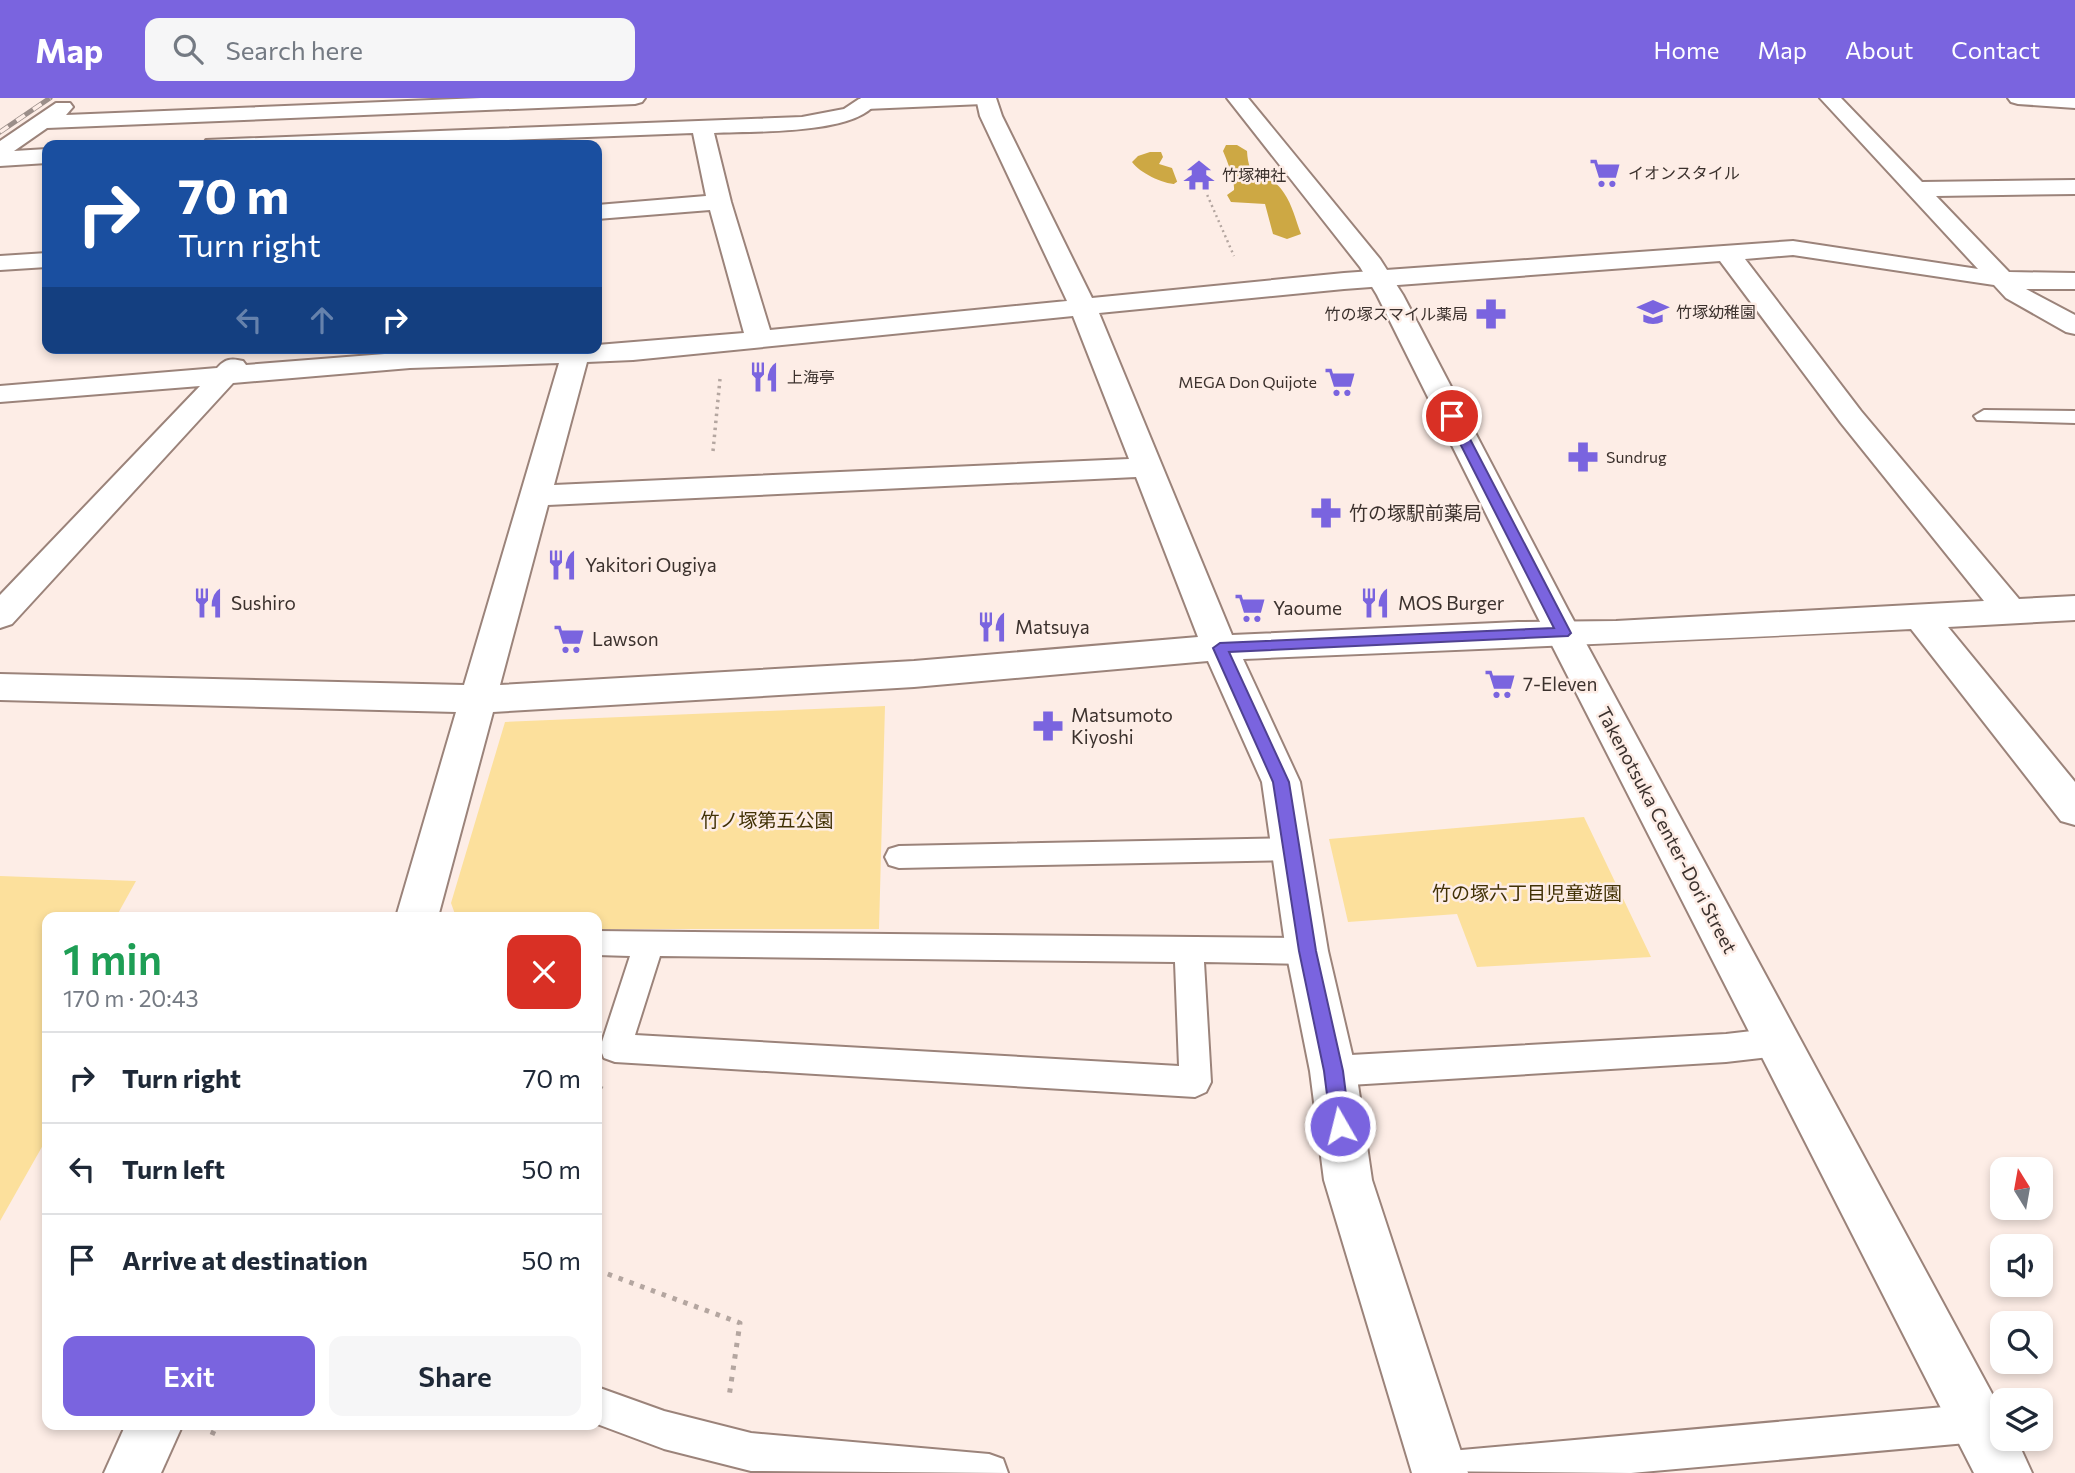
<!DOCTYPE html>
<meta charset="utf-8">
<style>
:root{--surface:#fff;--page:#f6f6f7;--text:#1f2937;--muted:#747a83;--line:#e0e1e3;--accent:#7a64df}
body{margin:0;font-family:Commissioner,"Noto Sans JP",sans-serif;background:var(--page);color:var(--text);height:100vh;display:flex;flex-direction:column;font-size:26px;white-space:nowrap}
*{box-sizing:border-box;margin:0}
p{font-size:23px;color:var(--muted)}
.icon{flex:none;width:38px;height:38px;fill:none;stroke:currentColor;stroke-width:2;stroke-linecap:round;stroke-linejoin:round}
.map{position:relative;flex:1;overflow:hidden}
.drawer{position:absolute;left:42px;top:814px;width:560px;height:518px;display:flex;flex-direction:column;background:var(--surface);border-radius:14px;box-shadow:0 4px 10px #0003}
.drawer>*{flex:none}
.hud{position:absolute;left:42px;top:42px;width:560px;height:214px;border-radius:14px;box-shadow:0 4px 10px #0003;background:#1a4fa0;color:#fff;overflow:hidden}
.needle{width:46px;rotate:349deg}
.buttons{position:absolute;left:1990px;top:1059px;display:grid;gap:14px}
.buttons a{display:grid;place-items:center;width:63px;height:63px;border-radius:14px;background:var(--surface);box-shadow:0 4px 10px #0003;font-size:35px}
.pin{position:absolute;display:grid;place-items:center;width:60px;height:60px;color:#fff;margin:-30px;border:4px solid #fff;border-radius:50%;box-shadow:0 2px 7px #0007}
.me{position:absolute;width:77px;margin:-38px;rotate:352deg;stroke-linejoin:round;filter:drop-shadow(0 0 5px #0008)}
.turn{display:flex;align-items:center;gap:24px;height:147px;padding:0 21px;font-size:32px}
.turn .icon{width:91px;height:91px;stroke-width:2.5}
.turn b{display:block;font-size:49px;line-height:60px}
.lanes{display:flex;align-items:center;height:66px;padding:0 21px;background:#0003;justify-content:center;gap:35px;direction:ltr}
.lanes .off{opacity:.35}
.round{display:grid;place-items:center;flex:none;width:74px;height:74px;border-radius:14px;background:var(--page)}
.overview{display:flex;align-items:center;justify-content:space-between;height:119px;padding:0 21px}
h1{font-size:42px;font-weight:600;line-height:52px;color:#1e9e55}
.primary-button{display:flex;gap:14px;margin-top:auto;padding:14px 21px}
.primary-button a{flex:1;height:80px;border-radius:14px;background:var(--accent);color:#fff;font-size:28px;font-weight:600;line-height:80px;text-align:center}
.primary-button a+a{background:var(--page);color:var(--text)}
ul{padding:0;list-style:none}
li{display:flex;align-items:center;gap:21px;height:91px;padding:0 21px;border-top:2px solid var(--line)}
li div{flex:1}
li b{display:block;font-size:26px}
li em{font-style:normal}
header{display:flex;align-items:center;gap:42px;box-sizing:border-box;height:98px;padding:0 35px;background:var(--accent);color:#fff}
header strong{font-size:33px}
nav{display:flex;gap:38px;margin-inline-start:auto;font-size:24px}
.search{width:490px;height:63px;background:var(--page);display:flex;align-items:center;gap:18px;box-sizing:border-box;padding:0 24px;border-radius:14px;color:var(--muted);font-size:26px}
.map>svg:first-child{display:block}
.green{fill:#fce09c}
.forest{fill:#cda844}
.lines{fill:none;stroke-linecap:round;stroke-linejoin:round}
.lane-casing{stroke:#9b837a;stroke-width:4}
.street-casing{stroke:#9b837a;stroke-width:4}
.secondary-casing{stroke:#9b837a;stroke-width:4}
.path-far2{stroke:#b4a6a0;stroke-width:2.5;stroke-dasharray:2 3.5;stroke-linecap:butt}
.path-far1{stroke:#b4a6a0;stroke-width:3.5;stroke-dasharray:2.5 4.5;stroke-linecap:butt}
.path{stroke:#b4a6a0;stroke-width:5;stroke-dasharray:4.5 7;stroke-linecap:butt}
.lane{fill:#fff;fill-rule:evenodd}
.street{fill:#fff;fill-rule:evenodd}
.secondary{fill:#fff;fill-rule:evenodd}
.rail-casing{stroke:#9b8e89;stroke-width:5}
.rail{stroke:#fdede6;stroke-width:3.5;stroke-dasharray:10;stroke-linecap:butt}
.route{fill:#7a64df;stroke:#4f4191;stroke-width:2}
.labels{text-anchor:middle;stroke-width:5;stroke-linejoin:round;paint-order:stroke}
.far-poi-label{font-size:16px;fill:#3b312d;stroke:#fdede6;text-anchor:start}
.poi-label{font-size:19px;fill:#3b312d;stroke:#fdede6;text-anchor:start}
.park-label{font-size:19px;fill:#413105;stroke:#fdede6}
.street-label{font-size:19px;fill:#3b312d;stroke:#fdede6}
</style>
<header>
<strong>Map</strong>
<div class="search"><svg class="icon" aria-label="search" viewBox="0 0 24 24"><circle cx="10" cy="10" r="6"/><path d="M15 15l6 6"/></svg>Search here</div>
<nav><a>Home</a><a>Map</a><a>About</a><a>Contact</a></nav>
</header>
<div class="map">
<svg width="2075" height="1375" viewBox="0 0 2075 1375">
<rect width="100%" height="100%" fill="#fdede6"/>
<g class="green">
<path d="M 885,608 L 879,831 L 597,831 L 597,819 L 456,819 L 451,805 L 505,624 Z"/>
<path d="M 1584,719 L 1651,859 L 1477,869 L 1457,816 L 1348,824 L 1329,741 Z"/>
<path d="M 0,778 L 136,783 L 116,819 L 47,819 L 47,1040 L 0,1123 Z"/>
</g>
<g class="forest">
<path d="M 1226,47 L 1237,47 L 1247,53 C 1249,91 1269,70 1284,95 C 1292,106 1296,123 1301,136 L 1287,141 L 1273,136 L 1265,106 L 1231,104 L 1227,97 L 1234,92 C 1235,83 1227,62 1223,53 Z"/>
<path d="M 1150,54 L 1161,54 L 1163,59 L 1159,66 L 1172,70 L 1178,86 C 1164,87 1140,75 1132,64 L 1138,58 Z"/>
</g>
<g class="lines">
<g class="lane-casing">
<g id="lane">
<path d="M 1984,312 L 2075,313 L 2075,325 L 1977,322 L 1974,318 Z"/>
<path d="M 1291,740 L 1301,743 L 1305,751 L 1301,759 L 1291,762 L 899,770 L 889,767 L 885,759 L 889,751 L 899,748 Z"/>
<path d="M 597,833 L 1307,840 L 1317,844 L 1322,853 L 1317,862 L 1307,866 L 1204,864 L 1211,984 L 1206,994 L 1195,999 L 615,964 L 604,960 L 600,950 L 630,858 L 597,857 ZM 660,858 L 1175,864 L 1179,968 L 635,937 Z"/>
<path d="M 1778,930 L 1789,934 L 1793,944 L 1789,954 L 1778,958 L 1726,964 L 1333,988 L 1322,983 L 1317,973 L 1322,963 L 1333,958 L 1726,936 Z"/>
<path d="M 597,1289 L 664,1313 L 751,1335 L 989,1356 L 1003,1361 L 1008,1375 L 751,1373 L 664,1351 L 597,1326 Z"/>
<path d="M 1978,1306 L 1991,1312 L 1997,1325 L 1991,1338 L 1978,1344 L 1631,1375 L 1420,1373 L 1425,1359 L 1439,1354 Z"/>
</g>
</g>
<g class="street-casing">
<g id="street">
<path d="M 481,0 L 645,0 L 642,4 L 635,6 L 47,30 L 14,53 L 47,51 L 47,65 L 0,68 L 0,43 L 56,5 L 70,5 L 73,9 L 66,17 Z"/>
<path d="M 976,0 L 996,0 L 1002,18 L 1092,200 L 1344,175 L 1793,143 L 1978,171 L 1820,0 L 1841,0 L 1922,84 L 2075,82 L 2075,96 L 1936,98 L 2009,174 L 2075,175 L 2075,191 L 2026,191 L 2075,217 L 2075,236 L 2066,234 L 2006,200 L 1994,187 L 1793,157 L 1745,161 L 1861,313 L 2019,501 L 2075,498 L 2075,522 L 1948,529 L 2075,684 L 2075,727 L 2061,723 L 1911,531 C 1688,543 1466,551 1243,561 L 1300,684 L 1328,853 L 1356,973 L 1372,1082 L 1468,1375 L 1412,1375 L 1324,1082 L 1310,973 L 1286,853 L 1262,684 L 1208,563 L 914,589 L 493,614 L 438,819 L 396,819 L 456,614 L 0,602 L 0,576 L 464,587 L 559,265 L 410,270 L 233,285 L 12,526 L 0,530 L 0,497 L 200,288 L 0,304 L 0,288 L 217,270 C 225,261 231,260 243,263 L 246,267 L 410,254 L 597,250 L 597,247 L 744,235 L 710,112 L 597,121 L 597,107 L 706,98 L 693,35 L 381,47 L 203,47 L 206,42 L 802,19 L 844,11 L 859,1 L 871,0 L 876,5 C 854,37 751,33 714,35 L 731,104 L 770,232 L 1067,203 L 980,18 ZM 1720,163 L 1841,325 L 1984,503 L 1616,523 L 1518,524 L 1232,537 L 1099,215 L 1344,191 ZM 1073,218 L 1129,361 L 554,387 L 587,264 L 633,262 ZM 1136,379 L 1198,539 L 914,563 L 500,587 L 548,407 Z"/>
<path d="M 47,155 L 47,169 L 0,172 L 0,158 Z"/>
<path d="M 126,1326 L 183,1326 L 161,1375 L 104,1375 Z"/>
</g>
</g>
<g class="secondary-casing">
<g id="secondary">
<path d="M 861,0 L 993,0 L 990,4 L 983,6 L 866,11 L 859,9 L 856,5 Z"/>
<path d="M 1227,0 L 1248,0 L 1380,161 L 1403,197 L 1568,512 L 2002,1314 L 2002,1340 L 2016,1340 L 2032,1375 L 1974,1375 L 1534,512 L 1377,197 L 1360,169 Z"/>
<path d="M 2008,0 L 2075,0 L 2075,10 L 2018,6 L 2011,4 Z"/>
</g>
</g>
<path class="path-far2" d="M 1205,92 L 1234,158"/>
<path class="path-far1" d="M 713,353 L 720,281"/>
<g class="path">
<path d="M 597,1001 L 601,988"/>
<path d="M 597,1172 L 740,1225 L 729,1299"/>
<path d="M 212,1337 L 217,1326"/>
</g>
<use href="#lane" class="lane"/>
<use href="#street" class="street"/>
<use href="#secondary" class="secondary"/>
<g class="rail-casing">
<path id="rail" d="M 0,34 L 50,0"/>
</g>
<use href="#rail" class="rail"/>
</g>
<path class="route" d="M 1452,315 L 1458,318 L 1571,535 L 1568,538 L 1229,554 L 1289,684 L 1316,853 L 1343,973 L 1350,1028 L 1347,1034 L 1340,1037 L 1334,1034 L 1331,1028 L 1324,973 L 1299,853 L 1273,684 L 1213,550 L 1220,545 L 1554,530 L 1446,318 Z"/>
<defs>
<g id="supermarket-bare" transform="scale(2.415)"><path d="M-6-5.5h2.5l.6 2H6L4.5 2H-2.5L-4.4-4H-6ZM-1.5 3.2a1.3 1.3 0 1 0 .1 0ZM3 3.2a1.3 1.3 0 1 0 .1 0Z" fill="#7a64df" stroke="#fdede6" stroke-width="2.5" paint-order="stroke"/></g>
<g id="temple-bare" transform="scale(2.415)"><path d="M0-6L5-2H3V0L6.5 2.5H4V6H1.5V3h-3V6H-4V2.5H-6.5L-3 0V-2H-5Z" fill="#7a64df" stroke="#fdede6" stroke-width="2.5" paint-order="stroke"/></g>
<g id="school-bare" transform="scale(2.415)"><path d="M0-5L7-2L0 1L-7-2ZM-4 1L0 2.5L4 1V4Q0 6-4 4Z" fill="#7a64df" stroke="#fdede6" stroke-width="2.5" paint-order="stroke"/></g>
<g id="pharmacy-bare" transform="scale(2.415)"><path d="M-2-6h4v4h4v4h-4v4h-4v-4h-4v-4h4Z" fill="#7a64df" stroke="#fdede6" stroke-width="2.5" paint-order="stroke"/></g>
<g id="restaurant-bare" transform="scale(2.415)"><path d="M-5-6h1v4h1v-4h1v4h1v-4h1v5L-1.5 .5V6h-2V.5L-5-1ZM5-6V6H3V1.5H1.5Q1.5-4 5-6Z" fill="#7a64df" stroke="#fdede6" stroke-width="2.5" paint-order="stroke"/></g>
</defs>
<g fill-rule="evenodd">
<use href="#supermarket-bare" x="1605" y="75"/>
<use href="#temple-bare" x="1199" y="77"/>
<use href="#school-bare" x="1653" y="214"/>
<use href="#pharmacy-bare" x="1491" y="216"/>
<use href="#restaurant-bare" x="764" y="279"/>
<use href="#supermarket-bare" x="1340" y="284"/>
<use href="#pharmacy-bare" x="1583" y="359"/>
<use href="#pharmacy-bare" x="1326" y="415"/>
<use href="#restaurant-bare" x="562" y="467"/>
<use href="#restaurant-bare" x="208" y="505"/>
<use href="#restaurant-bare" x="1375" y="505"/>
<use href="#supermarket-bare" x="1250" y="510"/>
<use href="#restaurant-bare" x="992" y="529"/>
<use href="#supermarket-bare" x="569" y="541"/>
<use href="#supermarket-bare" x="1500" y="586"/>
<use href="#pharmacy-bare" x="1048" y="628"/>
</g>
<g class="labels">
<g class="far-poi-label">
<text x="1628" y="81">イオンスタイル</text>
<text x="1222" y="83">竹塚神社</text>
<text x="1676" y="220">竹塚幼稚園</text>
<text x="1468" y="222" text-anchor="end">竹の塚スマイル薬局</text>
<text x="787" y="285">上海亭</text>
<text x="1317" y="290" text-anchor="end">MEGA Don Quijote</text>
<text x="1606" y="365">Sundrug</text>
</g>
<g class="poi-label">
<text x="1349" y="422">竹の塚駅前薬局</text>
<text x="585" y="474">Yakitori Ougiya</text>
<text x="231" y="512">Sushiro</text>
<text x="1398" y="512">MOS Burger</text>
<text x="1273" y="517">Yaoume</text>
<text x="1015" y="536">Matsuya</text>
<text x="592" y="548">Lawson</text>
<text x="1523" y="593">7-Eleven</text>
<text x="1071" y="624">Matsumoto<tspan x="1071" dy="22">Kiyoshi</tspan></text>
</g>
<g class="park-label">
<text x="767" y="729">竹ノ塚第五公園</text>
<text x="1527" y="802">竹の塚六丁目児童遊園</text>
</g>
<g class="street-label">
<text transform="translate(1667 732) rotate(62)" y="7">Takenotsuka Center-Dori Street</text>
</g>
</g>
</svg>
<div class="buttons">
<a><svg class="needle" viewBox="-14 -14 28 28"><path d="M0-13l5 13h-10z" fill="#e53935"/><path d="M0 13l5-13h-10z" fill="#747a83"/></svg></a>
<a><svg class="icon" aria-label="sound" viewBox="0 0 24 24"><path d="M4 9h4l5-4v14l-5-4H4zM17 9q2 3 0 6"/></svg></a>
<a><svg class="icon" aria-label="search" viewBox="0 0 24 24"><circle cx="10" cy="10" r="6"/><path d="M15 15l6 6"/></svg></a>
<a><svg class="icon" aria-label="layers" viewBox="0 0 24 24"><path d="M12 4l9 5-9 5-9-5zM3 14l9 5 9-5"/></svg></a>
</div>
<div class="pin" style="left:1452px;top:318px;background:#d93025"><svg class="icon" aria-label="arrive" viewBox="0 0 24 24"><path d="M6 21V4h12l-3 4 3 4H6"/></svg></div>
<svg class="me" style="left:1340px;top:1028px" viewBox="-20 -20 40 40"><circle r="17" fill="#7a64df" stroke="#fff" stroke-width="3"/><path d="M0-11L8 9 0 5-8 9z" fill="#fff"/></svg>
<div class="hud">
<div class="turn"><svg class="icon" aria-label="right" viewBox="0 0 24 24"><path d="M7 20v-9h11M14 6l5 5-5 5"/></svg><div><b>70 m</b>Turn right</div></div>
<div class="lanes"><svg class="icon off" aria-label="left" viewBox="0 0 24 24"><path d="M17 20v-9H6M10 6l-5 5 5 5"/></svg><svg class="icon off" aria-label="ahead" viewBox="0 0 24 24"><path d="M12 20V5M6 11l6-6 6 6"/></svg><svg class="icon" aria-label="right" viewBox="0 0 24 24"><path d="M7 20v-9h11M14 6l5 5-5 5"/></svg></div>
</div>
<section class="drawer">
<div class="overview"><div><h1>1 min</h1><p>170 m · 20:43</p></div><a class="round" style="background:#d93025;color:#fff"><svg class="icon" aria-label="close" viewBox="0 0 24 24"><path d="M6 6l12 12M18 6L6 18"/></svg></a></div>
<ul>
<li><svg class="icon" aria-label="right" viewBox="0 0 24 24"><path d="M7 20v-9h11M14 6l5 5-5 5"/></svg><div><b>Turn right</b></div><em>70 m</em></li>
<li><svg class="icon" aria-label="left" viewBox="0 0 24 24"><path d="M17 20v-9H6M10 6l-5 5 5 5"/></svg><div><b>Turn left</b></div><em>50 m</em></li>
<li><svg class="icon" aria-label="arrive" viewBox="0 0 24 24"><path d="M6 21V4h12l-3 4 3 4H6"/></svg><div><b>Arrive at destination</b></div><em>50 m</em></li>
</ul>
<div class="primary-button"><a>Exit</a><a>Share</a></div>
</section>
</div>
